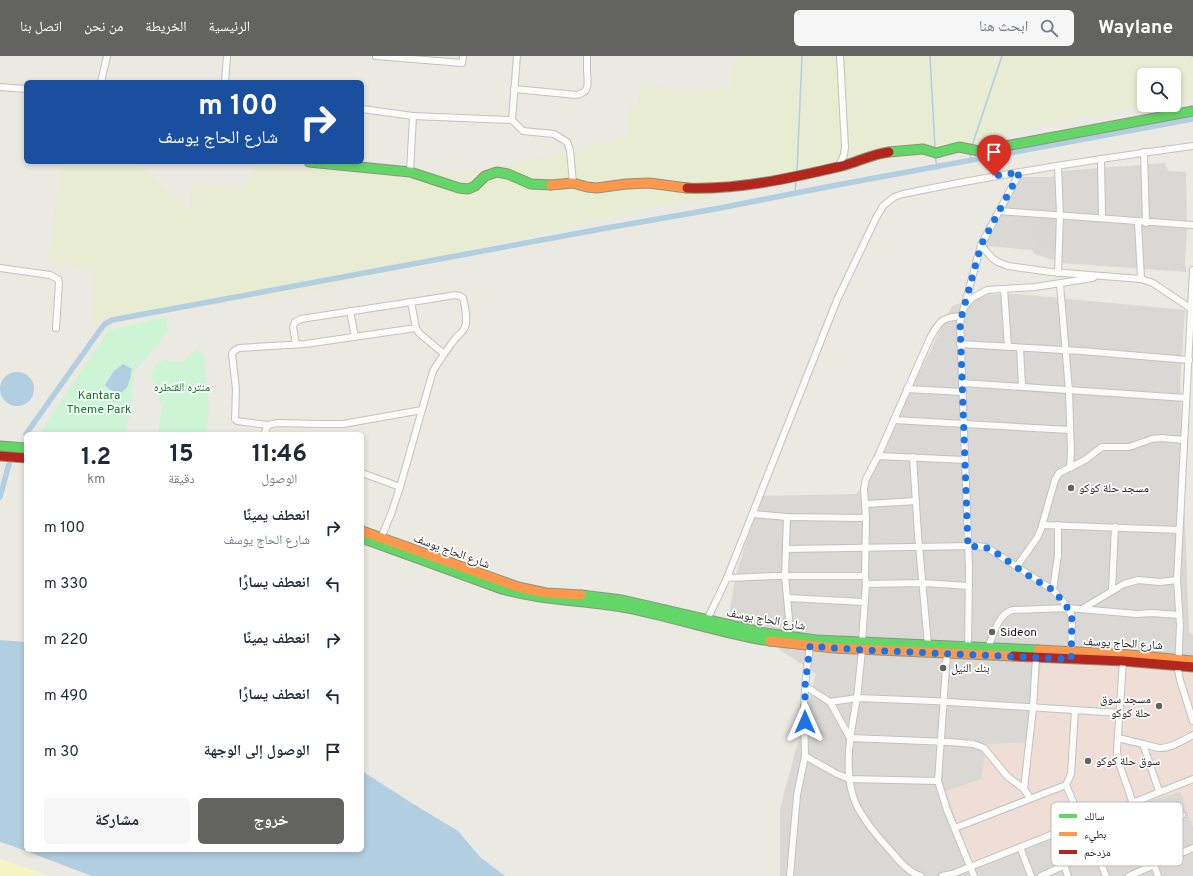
<!DOCTYPE html>
<html lang="ar">
<meta charset="utf-8">
<style>
:root{--surface:#fff;--page:#f6f6f7;--text:#1f2937;--muted:#747a83;--accent:#636361}
body{margin:0;font-family:Overpass,"Noto Naskh Arabic",sans-serif;background:var(--page);color:var(--text);direction:rtl;height:100vh;display:flex;flex-direction:column;font-size:15px;white-space:nowrap}
*{box-sizing:border-box;margin:0}
p{font-size:13px;color:var(--muted)}
.icon{flex:none;width:22px;height:22px;fill:none;stroke:currentColor;stroke-width:2;stroke-linecap:round;stroke-linejoin:round}
.map{position:relative;flex:1;overflow:hidden;direction:ltr}
.panel{position:absolute;left:24px;top:376px;width:340px;height:420px;display:flex;flex-direction:column;background:var(--surface);border-radius:6px;box-shadow:0 2px 6px #0003;direction:rtl}
.panel>*{flex:none}
.banner{position:absolute;left:24px;top:24px;width:340px;height:84px;border-radius:6px;box-shadow:0 2px 6px #0003;direction:rtl;background:#1a4fa0;color:#fff;overflow:hidden}
.buttons{position:absolute;left:1137px;top:12px;display:grid;gap:8px}
.buttons a{display:grid;place-items:center;width:44px;height:44px;border-radius:6px;background:var(--surface);box-shadow:0 2px 6px #0003;font-size:20px}
.pin{position:absolute;display:grid;place-items:center;width:34px;height:34px;color:#fff;margin:-41px -17px;border-radius:50% 50% 50% 0;rotate:-45deg;box-shadow:0 0 4px #0007}
.pin .icon{rotate:45deg}
.me{position:absolute;width:44px;margin:-22px;rotate:0deg;stroke-linejoin:round;filter:drop-shadow(0 0 3px #0008)}
.turn{display:flex;align-items:center;gap:14px;height:84px;padding:0 20px;font-size:18px}
.turn .icon{width:52px;height:52px;stroke-width:2.5}
.turn b{display:block;font-size:28px;line-height:34px}
.eta{display:flex;justify-content:space-evenly;align-items:center;height:68px;text-align:center}
.eta b{font-size:24px;font-weight:700;line-height:28px}
.button{display:flex;gap:8px;margin-top:auto;padding:8px 20px}
.button a{flex:1;height:46px;border-radius:6px;background:var(--accent);color:#fff;font-size:16px;font-weight:700;line-height:46px;text-align:center}
.button a+a{background:var(--page);color:var(--text)}
ul{padding:0;list-style:none}
li{display:flex;align-items:center;gap:12px;height:56px;padding:0 20px}
li div{flex:1}
li b{display:block;font-size:15px}
li em{font-style:normal}
header{display:flex;align-items:center;gap:24px;box-sizing:border-box;height:56px;padding:0 20px;background:var(--accent);color:#fff}
header strong{font-size:19px}
nav{display:flex;gap:22px;margin-inline-start:auto;font-size:14px}
.search{width:280px;height:36px;background:var(--page);display:flex;align-items:center;gap:10px;box-sizing:border-box;padding:0 14px;border-radius:6px;color:var(--muted);font-size:15px}
.map>svg:first-child{display:block}
.residential{fill:#d9d8d4}
.commercial{fill:#eeded5}
.religious{fill:#d8d7d4}
.farmland{fill:#e7ecd3}
.sand{fill:#f6f5c4}
.park{fill:#cdf5d5}
.water{fill:#b2cee1}
.lines{fill:none;stroke-linecap:round;stroke-linejoin:round}
.stream{stroke:#b2cee1;stroke-width:1.5}
.canal{stroke:#b2cee1;stroke-width:5.5}
.street-casing{stroke:#c2c2bf;stroke-width:8}
.fast-casing{stroke:#8e947b;stroke-width:11}
.slow-casing{stroke:#8e947b;stroke-width:11}
.jam-casing{stroke:#8e947b;stroke-width:11}
.street{stroke:#fcfcfb;stroke-width:6}
.fast{stroke:#63d668;stroke-width:9}
.slow{stroke:#ff974d;stroke-width:9}
.jam{stroke:#b3261e;stroke-width:9}
.route{stroke:#1a73e8;stroke-width:7;stroke-dasharray:0 12.6}
.poi-dot{fill:#636361;stroke:#fff;stroke-width:1.5}
.labels{text-anchor:middle;stroke-width:3.5;stroke-linejoin:round;paint-order:stroke}
.park-label{font-size:12px;fill:#018126;stroke:#fff}
.poi-label{font-size:12px;fill:#1b1b1b;stroke:#fff;text-anchor:start}
.street-label{font-size:12px;fill:#1b1b1b;stroke:#fff}
.key{fill:#fff;stroke:#bbb;stroke-width:1}
.key-label{font-size:11px;fill:#1b1b1b}
</style>
<header>
<strong>Waylane</strong>
<div class="search"><svg class="icon" aria-label="search" viewBox="0 0 24 24"><circle cx="10" cy="10" r="6"/><path d="M15 15l6 6"/></svg>ابحث هنا</div>
<nav><a>الرئيسية</a><a>الخريطة</a><a>من نحن</a><a>اتصل بنا</a></nav>
</header>
<div class="map">
<svg width="1193" height="820" viewBox="0 0 1193 820">
<rect width="100%" height="100%" fill="#eae9e2"/>
<g class="residential">
<path d="M 1165,107 L 1168,115 L 1186,116 L 1187,172 L 1185,208 L 1187,216 L 1062,207 L 1035,198 L 1032,194 L 985,190 L 985,187 L 1005,147 L 1022,121 L 1051,121 L 1062,115 Z"/>
<path d="M 1015,238 L 1185,254 L 1180,326 L 1189,576 L 1193,579 L 1193,820 L 780,820 L 780,753 L 816,618 L 729,559 L 736,518 L 747,483 L 763,440 L 856,438 L 881,403 L 903,350 L 952,250 L 984,239 Z"/>
</g>
<path class="commercial" d="M 1041,605 L 1170,612 L 1193,615 L 1193,771 L 1180,736 L 1138,748 L 971,806 L 946,735 L 981,723 L 987,688 L 1033,686 Z"/>
<path class="religious" d="M 1033,162 L 1054,163 L 1055,195 L 1034,195 Z"/>
<path class="farmland" d="M 740,0 L 1193,0 L 1193,42 L 1174,45 L 1174,19 L 1144,19 L 1144,49 L 1153,49 L 1047,67 L 1001,80 L 893,103 L 794,120 L 706,130 L 707,143 L 650,151 L 308,235 L 92,266 L 94,212 L 48,204 L 62,106 L 137,106 L 190,157 L 192,127 L 246,131 L 256,107 L 402,122 L 514,109 L 579,94 L 626,79 L 628,49 L 637,52 L 642,27 L 687,35 L 731,31 L 731,13 Z"/>
<path class="sand" d="M 0,803 L 50,820 L 0,820 Z"/>
<g class="park">
<path d="M 166,261 L 168,276 L 135,315 L 130,357 L 125,378 L 39,378 L 109,274 Z"/>
<path d="M 197,293 L 204,299 L 209,355 L 206,378 L 158,378 L 162,350 L 151,320 L 155,308 L 165,304 L 182,306 Z"/>
</g>
<g class="water">
<path d="M 123,308 L 132,313 C 131,318 130,324 128,329 C 122,341 112,337 105,329 L 114,315 Z"/>
<circle cx="17" cy="333" r="17"/>
<path d="M 0,584 L 26,586 L 26,794 L 362,794 L 362,715 L 410,746 L 458,775 L 480,801 L 505,820 L 92,820 L 10,789 L 0,786 Z"/>
</g>
<g class="lines">
<g class="stream">
<path d="M 930,0 L 935,92"/>
<path d="M 1192,0 L 1193,0"/>
<path d="M 972,90 L 1002,0"/>
<path d="M 935,100 L 937,110"/>
<path d="M 970,104 L 971,98"/>
<path d="M 797,116 L 802,0"/>
<path d="M 795,137 L 796,124"/>
</g>
<g class="canal">
<path d="M 26,378 L 100,274 L 105,268 L 112,264 L 601,173 L 715,153 L 837,129 L 1193,63"/>
<path d="M 0,441 L 9,408"/>
</g>
<g class="street-casing">
<g id="street">
<path d="M 376,0 L 462,7 L 463,0"/>
<path d="M 517,0 L 512,64 L 523,75 L 554,78 L 567,86 L 570,94 L 573,127"/>
<path d="M 101,26 L 107,0"/>
<path d="M 225,26 L 227,0"/>
<path d="M 0,31 L 26,33"/>
<path d="M 514,33 L 577,39 C 590,36 588,28 587,16 C 587,11 587,5 587,0"/>
<path d="M 362,53 L 413,60 L 410,116"/>
<path d="M 413,60 L 512,64"/>
<path d="M 1144,96 L 1146,167"/>
<path d="M 1101,103 L 1102,162"/>
<path d="M 1058,110 L 1060,159 L 1058,217"/>
<path d="M 838,112 L 844,99 L 845,91 L 840,0"/>
<path d="M 999,155 L 1193,169"/>
<path d="M 1138,166 L 1141,223"/>
<path d="M 981,189 L 992,202 L 998,206 L 1008,210 L 1051,216 L 1141,223 L 1153,227 L 1190,252"/>
<path d="M 0,212 L 50,219 L 58,223 L 59,227 L 56,272"/>
<path d="M 1193,214 L 1177,524 L 1180,569 L 1178,614 L 1180,624 L 1193,665"/>
<path d="M 1060,228 L 1069,335 L 1071,396 L 1070,412"/>
<path d="M 1004,233 L 1008,291"/>
<path d="M 411,246 L 416,272 L 419,277 L 444,298"/>
<path d="M 965,250 L 972,242 L 987,234 L 1035,231 L 1093,222"/>
<path d="M 350,255 L 355,281"/>
<path d="M 416,272 L 305,288 L 239,292 L 234,295 L 232,298 L 236,333 L 235,363 L 237,365 L 268,369 L 277,367 L 318,368 L 343,368 L 422,354"/>
<path d="M 296,288 L 293,271 L 295,266 L 301,263 L 450,240 C 454,239 459,239 463,242 C 465,251 468,263 465,271 C 463,276 458,279 455,283 C 447,293 440,304 433,315 L 400,431 L 391,458 L 381,482"/>
<path d="M 960,288 L 1081,295 L 1189,304"/>
<path d="M 1020,292 L 1022,330"/>
<path d="M 962,327 L 1186,342"/>
<path d="M 907,333 L 963,336"/>
<path d="M 894,364 L 1070,374"/>
<path d="M 264,378 L 268,369"/>
<path d="M 878,400 L 965,404"/>
<path d="M 913,401 L 918,479 L 928,589"/>
<path d="M 362,417 L 400,431"/>
<path d="M 866,448 L 916,445"/>
<path d="M 753,458 L 787,461 L 866,462"/>
<path d="M 787,461 L 785,520 L 789,563 L 788,581"/>
<path d="M 1043,469 L 1179,474"/>
<path d="M 786,493 L 974,490 L 986,491 L 1053,534 L 1065,548 L 1071,558 L 1072,564 L 1071,598"/>
<path d="M 1017,510 L 1037,482 L 1041,473 L 1055,424 L 1059,417 L 1085,404 L 1102,391 L 1129,391 L 1152,383 L 1160,382 L 1184,384"/>
<path d="M 727,522 L 776,520 L 865,520"/>
<path d="M 866,528 L 923,527 L 969,530"/>
<path d="M 1053,534 L 1058,499 L 1058,469"/>
<path d="M 1112,534 L 1115,471"/>
<path d="M 788,542 L 864,546"/>
<path d="M 1082,553 L 1124,528 L 1138,524 L 1160,526 L 1177,524"/>
<path d="M 707,564 L 727,522 L 837,244 L 876,162 L 883,150 L 894,141 L 903,138 C 999,118 1096,103 1193,90"/>
<path d="M 862,586 L 866,528 L 865,520 L 866,462 L 864,433 L 866,423 L 878,400 L 930,282 C 940,265 940,262 961,260"/>
<path d="M 968,591 L 969,512 L 960,266 L 981,189 L 1020,116"/>
<path d="M 988,592 C 993,580 998,557 1013,554 L 1068,552 L 1137,558 L 1152,557 L 1179,559"/>
<path d="M 862,594 L 857,642 L 933,645 L 1120,657"/>
<path d="M 947,597 L 938,725 L 947,754 L 974,820"/>
<path d="M 1123,605 L 1117,694 L 1118,704 L 1158,820"/>
<path d="M 805,630 L 830,646 L 857,642 C 851,674 842,718 856,748 C 864,765 877,780 889,793 C 898,803 908,817 921,820"/>
<path d="M 830,646 L 850,682 L 949,686 L 973,688 L 984,692 L 1007,720 L 1024,733"/>
<path d="M 1075,654 L 1071,718 L 1066,729 L 1078,757 L 1084,765 L 1106,820"/>
<path d="M 1118,682 L 1143,688 L 1159,735"/>
<path d="M 1143,688 C 1148,689 1154,691 1159,692 C 1170,693 1184,684 1193,679"/>
<path d="M 805,700 L 837,718 L 850,723 L 938,725"/>
<path d="M 1030,742 L 1024,733 L 1033,652 L 1036,601"/>
<path d="M 955,772 L 1066,729"/>
<path d="M 1052,778 L 1068,820"/>
<path d="M 1020,791 L 1031,820"/>
<path d="M 790,820 L 797,739 L 805,700 L 804,649 L 806,619 L 810,590"/>
<path d="M 942,820 L 952,818 L 1193,723"/>
<path d="M 1041,820 L 1096,795 L 1182,759"/>
<path d="M 1129,820 L 1193,792"/>
</g>
</g>
<g class="fast-casing">
<g id="fast">
<path d="M 889,96 L 923,93 L 936,97 L 959,91 L 979,95 L 1193,55"/>
<path d="M 309,106 L 410,116 L 459,132 L 468,133 L 475,130 L 485,120 L 497,116 L 508,118 L 531,128 L 551,129"/>
<path d="M 0,390 L 26,392"/>
<path d="M 362,482 L 502,533 C 543,545 586,544 628,552 C 675,561 722,578 770,585"/>
<path d="M 581,539 L 622,544 L 765,577 L 816,584 L 1038,594"/>
</g>
</g>
<g class="slow-casing">
<g id="slow">
<path d="M 551,129 L 573,127 L 587,131 L 597,132 L 626,128 L 649,127 L 687,132"/>
<path d="M 362,475 L 518,531 L 546,537 L 581,539"/>
<path d="M 770,585 L 834,592 L 1013,600"/>
<path d="M 1038,594 L 1119,598 L 1193,605"/>
</g>
</g>
<g class="jam-casing">
<g id="jam">
<path d="M 687,132 C 739,134 791,122 842,110 C 857,106 873,98 889,96"/>
<path d="M 0,400 L 26,402"/>
<path d="M 1013,600 L 1123,605 L 1193,611"/>
</g>
</g>
<use href="#street" class="street"/>
<use href="#fast" class="fast"/>
<use href="#slow" class="slow"/>
<use href="#jam" class="jam"/>
</g>
<g class="lines">
<path class="route" d="M 805,666 L 805,630 L 810,590 L 862,594 L 1071,603 L 1072,564 L 1071,558 L 1065,548 L 1053,534 L 1032,522 L 992,494 C 984,490 977,490 968,491 L 960,266 L 981,189 L 1020,116 L 994,120"/>
</g>
<g class="poi-dot">
<circle cx="1071" cy="432" r="4"/>
<circle cx="992" cy="576" r="4"/>
<circle cx="943" cy="612" r="4"/>
<circle cx="1159" cy="650" r="4"/>
<circle cx="1088" cy="705" r="4"/>
</g>
<g class="labels">
<g class="park-label">
<text x="182" y="335">منتره القنطره</text>
<text x="99" y="343">Kantara<tspan x="99" dy="14">Theme Park</tspan></text>
</g>
<g class="poi-label">
<text x="1079" y="436">مسجد حلة كوكو</text>
<text x="1000" y="580">Sideon</text>
<text x="951" y="616">بنك النيل</text>
<text x="1151" y="647" text-anchor="end">مسجد سوق<tspan x="1151" dy="14">حلة كوكو</tspan></text>
<text x="1096" y="709">سوق حلة كوكو</text>
</g>
<g class="street-label">
<text transform="translate(452 495) rotate(20)" y="4">شارع الحاج يوسف</text>
<text transform="translate(766 563) rotate(10)" y="4">شارع الحاج يوسف</text>
<text transform="translate(1123 587) rotate(3)" y="4">شارع الحاج يوسف</text>
</g>
</g>
<rect x="1051" y="746" width="132" height="64" rx="6" class="key"/>
<rect x="1059" y="758" width="18" height="4" fill="#63d668"/>
<rect x="1059" y="776" width="18" height="4" fill="#ff974d"/>
<rect x="1059" y="794" width="18" height="4" fill="#b3261e"/>
<g class="key-label">
<text x="1084" y="764">سالك</text>
<text x="1084" y="782">بطيء</text>
<text x="1084" y="800">مزدحم</text>
</g>
</svg>
<div class="buttons">
<a><svg class="icon" aria-label="search" viewBox="0 0 24 24"><circle cx="10" cy="10" r="6"/><path d="M15 15l6 6"/></svg></a>
</div>
<div class="pin" style="left:994px;top:120px;background:#d93025"><svg class="icon" aria-label="arrive" viewBox="0 0 24 24"><path d="M6 21V4h12l-3 4 3 4H6"/></svg></div>
<svg class="me" style="left:805px;top:666px" viewBox="-20 -20 40 40"><path d="M0-17L14 15 0 8-14 15z" fill="#1a73e8" stroke="#fff" stroke-width="4"/></svg>
<div class="banner">
<div class="turn"><svg class="icon" aria-label="right" viewBox="0 0 24 24"><path d="M7 20v-9h11M14 6l5 5-5 5"/></svg><div><b>100 m</b>شارع الحاج يوسف</div></div>
</div>
<section class="panel">
<div class="eta">
<div><b>11:46</b><p>الوصول</p></div>
<div><b>15</b><p>دقيقة</p></div>
<div><b>1.2</b><p>km</p></div>
</div>
<ul>
<li><svg class="icon" aria-label="right" viewBox="0 0 24 24"><path d="M7 20v-9h11M14 6l5 5-5 5"/></svg><div><b>انعطف يمينًا</b><p>شارع الحاج يوسف</p></div><em>100 m</em></li>
<li><svg class="icon" aria-label="left" viewBox="0 0 24 24"><path d="M17 20v-9H6M10 6l-5 5 5 5"/></svg><div><b>انعطف يسارًا</b></div><em>330 m</em></li>
<li><svg class="icon" aria-label="right" viewBox="0 0 24 24"><path d="M7 20v-9h11M14 6l5 5-5 5"/></svg><div><b>انعطف يمينًا</b></div><em>220 m</em></li>
<li><svg class="icon" aria-label="left" viewBox="0 0 24 24"><path d="M17 20v-9H6M10 6l-5 5 5 5"/></svg><div><b>انعطف يسارًا</b></div><em>490 m</em></li>
<li><svg class="icon" aria-label="arrive" viewBox="0 0 24 24"><path d="M6 21V4h12l-3 4 3 4H6"/></svg><div><b>الوصول إلى الوجهة</b></div><em>30 m</em></li>
</ul>
<div class="button"><a>خروج</a><a>مشاركة</a></div>
</section>
</div>
